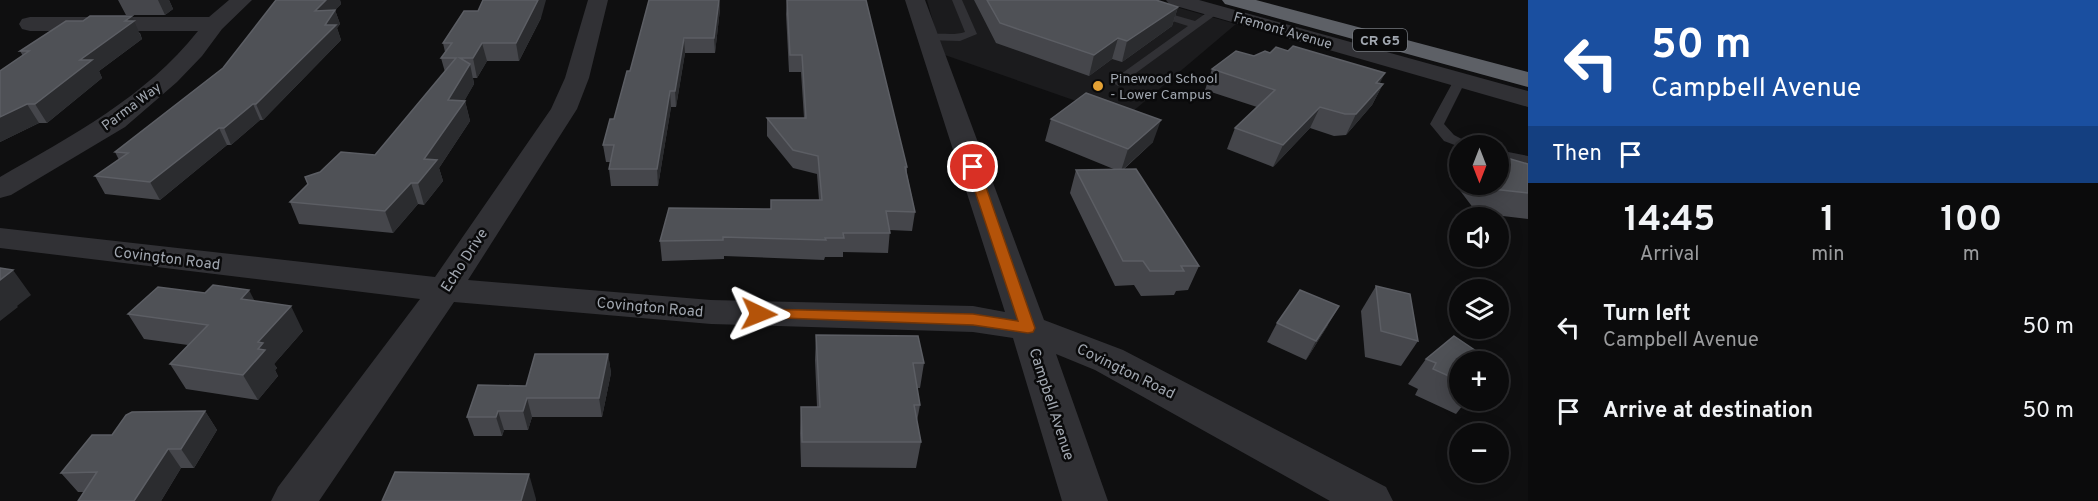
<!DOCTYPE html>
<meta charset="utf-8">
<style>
:root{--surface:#0b0b0c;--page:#141415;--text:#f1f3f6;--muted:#9a9b9d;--line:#2b2b2d}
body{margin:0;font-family:Overpass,sans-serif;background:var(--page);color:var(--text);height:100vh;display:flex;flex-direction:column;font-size:22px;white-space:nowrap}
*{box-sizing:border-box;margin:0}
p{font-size:20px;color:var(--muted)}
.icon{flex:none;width:33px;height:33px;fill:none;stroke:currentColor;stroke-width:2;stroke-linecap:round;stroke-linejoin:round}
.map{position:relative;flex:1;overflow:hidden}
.side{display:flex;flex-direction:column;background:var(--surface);width:570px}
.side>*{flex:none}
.banner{background:#1a4fa0;color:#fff;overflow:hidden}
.needle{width:39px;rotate:180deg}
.fabs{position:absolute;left:1449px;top:135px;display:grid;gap:12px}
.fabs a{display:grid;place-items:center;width:60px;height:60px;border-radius:50%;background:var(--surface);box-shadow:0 3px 15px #0003,0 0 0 2px var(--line);font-size:30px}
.pin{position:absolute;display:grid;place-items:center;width:51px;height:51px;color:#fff;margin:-26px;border:3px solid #fff;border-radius:50%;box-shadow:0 2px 6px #0007}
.me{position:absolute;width:66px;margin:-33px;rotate:92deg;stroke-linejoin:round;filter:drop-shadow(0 0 4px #0008)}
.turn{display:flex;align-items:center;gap:21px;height:126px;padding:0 24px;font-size:27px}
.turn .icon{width:78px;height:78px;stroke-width:2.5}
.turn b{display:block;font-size:42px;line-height:51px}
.then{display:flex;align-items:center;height:57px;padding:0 24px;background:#0003;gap:12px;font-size:22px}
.eta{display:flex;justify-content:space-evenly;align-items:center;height:102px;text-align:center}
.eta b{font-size:36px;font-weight:700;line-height:42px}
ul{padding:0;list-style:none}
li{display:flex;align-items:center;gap:18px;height:84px;padding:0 24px}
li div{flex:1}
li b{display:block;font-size:22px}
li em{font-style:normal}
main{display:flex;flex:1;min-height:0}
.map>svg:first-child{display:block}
.built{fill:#1b1b1d}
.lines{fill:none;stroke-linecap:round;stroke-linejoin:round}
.lane{fill:#313135;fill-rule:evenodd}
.street{fill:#313135;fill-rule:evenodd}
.highway{fill:#5d6066;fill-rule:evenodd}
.wall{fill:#45464b}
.shaded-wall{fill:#2b2c2f}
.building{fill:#4f5156;stroke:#5c5e64;stroke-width:1.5}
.route{fill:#b45309;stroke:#753606;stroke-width:1.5}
.poi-dot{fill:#e4a134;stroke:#0a0a0b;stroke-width:2}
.labels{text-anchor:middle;stroke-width:5;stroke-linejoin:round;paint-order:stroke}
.far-street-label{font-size:14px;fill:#a1a7b0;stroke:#0a0a0b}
.shield{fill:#0a0a0b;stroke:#74787e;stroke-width:1.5}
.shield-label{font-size:14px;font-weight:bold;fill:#a1a7b0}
.far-poi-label{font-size:14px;fill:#a1a7b0;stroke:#0a0a0b;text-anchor:start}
.street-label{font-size:15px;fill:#a1a7b0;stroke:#0a0a0b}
</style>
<main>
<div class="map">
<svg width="1528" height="501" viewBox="0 0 1528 501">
<rect width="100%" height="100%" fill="#0f0f10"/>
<path class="built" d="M 927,0 L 1151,0 L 1236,24 L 1125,118 L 942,54 Z"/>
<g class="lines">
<g class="lane">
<path d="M 952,0 L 962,0 L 977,34 L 960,41 L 924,40 L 922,38 C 933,30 952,37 965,32 Z"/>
<path d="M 1106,0 L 1122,0 L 1195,21 L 1212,9 L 1220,9 L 1221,11 L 1118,86 L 1112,82 L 1114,79 L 1188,26 Z"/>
<path d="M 1460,76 L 1466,80 L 1444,124 L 1454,135 L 1475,146 L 1460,146 L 1460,147 L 1444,141 L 1430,124 L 1454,80 Z"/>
<path d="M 1498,150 L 1528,156 L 1528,164 L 1498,158 Z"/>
</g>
<g class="street">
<path d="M 229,0 L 252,0 L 222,29 L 202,56 L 177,82 L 125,127 L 11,195 L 0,198 L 0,177 C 71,136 146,97 198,31 L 30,31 L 22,29 L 19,24 L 22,19 L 30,17 L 209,17 Z"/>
<path d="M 588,0 L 608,0 L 589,78 L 577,109 L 468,280 L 711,300 L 973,306 L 1005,312 L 905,0 L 925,0 L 1044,320 L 1123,350 L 1386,487 L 1393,501 L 1330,501 L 1095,370 L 1056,354 L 1108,501 L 1062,501 L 1013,338 L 973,332 L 711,324 L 454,302 L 319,501 L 271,501 L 278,487 L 420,299 L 0,248 L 0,228 L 435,277 L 551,109 L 565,78 Z"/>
<path d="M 1166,0 L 1199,0 L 1528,91 L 1528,107 L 1169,4 Z"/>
</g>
<path class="highway" d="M 1222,0 L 1256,0 L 1528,72 L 1528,87 L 1225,4 Z"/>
</g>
<g class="wall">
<path d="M 118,0 L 169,0 L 173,9 L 165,15 L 126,15 Z"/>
<path d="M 276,0 L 340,0 L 341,4 L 335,10 L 340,24 L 337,28 L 341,40 L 263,120 L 260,120 L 231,145 L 227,145 L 160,200 L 105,194 L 95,176 L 119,160 L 115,152 L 223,68 Z"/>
<path d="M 719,0 L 720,9 L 715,53 L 685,53 L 676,107 L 671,107 L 658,186 L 611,186 L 609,169 L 610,162 L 606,162 L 603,145 L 614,119 Z"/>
<path d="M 787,0 L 907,167 L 907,174 L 915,212 L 912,231 L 890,230 L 888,253 L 843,252 L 843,257 L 825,257 L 824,260 L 724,256 L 724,259 L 662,261 L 660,241 L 771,209 L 819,200 L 817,174 L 793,168 L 767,136 L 767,118 L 804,118 L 801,72 L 789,72 L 786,14 Z"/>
<path d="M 974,0 L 1156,0 L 1178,7 L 1172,26 L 1122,62 L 1112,59 L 1089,76 L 996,43 Z"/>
<path d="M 541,18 L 519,61 L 487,61 L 477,78 L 473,78 L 474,84 L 464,101 L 465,101 L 470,121 L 439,168 L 443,181 L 424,205 L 418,204 L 393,233 L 299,224 L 290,202 L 375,155 L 445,72 L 441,58 L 445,52 L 443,43 Z"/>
<path d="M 83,21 L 140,33 L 142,39 L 99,71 L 102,78 L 47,123 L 39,123 L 0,142 L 0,71 L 23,56 L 20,51 Z"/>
<path d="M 1254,56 L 1380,84 L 1383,84 L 1372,105 L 1346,135 L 1334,136 L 1310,128 L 1273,167 L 1227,149 L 1235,128 L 1257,107 L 1205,90 L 1212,69 Z"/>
<path d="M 1051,119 L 1153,142 L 1123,170 L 1199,266 L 1188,290 L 1176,291 L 1174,295 L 1141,296 L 1134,285 L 1115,286 L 1070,193 L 1076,170 L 1116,170 L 1045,141 Z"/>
<path d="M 1507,158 L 1528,164 L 1528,219 L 1477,213 L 1449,176 L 1460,159 L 1460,184 L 1498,184 L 1503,165 Z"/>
<path d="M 1376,286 L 1418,341 L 1401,366 L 1365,357 L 1361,311 Z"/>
<path d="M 255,301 L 303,331 L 274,364 L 277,368 L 275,370 L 278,376 L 258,400 L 186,389 L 170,364 L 188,345 L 144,339 L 128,314 Z"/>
<path d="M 1277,323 L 1328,325 L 1306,360 L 1267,342 Z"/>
<path d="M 816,335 L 924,363 L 920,388 L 917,388 L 920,405 L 917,421 L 921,442 L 916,468 L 801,467 L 800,433 L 801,407 L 817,407 L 815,360 Z"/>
<path d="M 608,354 L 611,373 L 602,417 L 532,417 L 528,430 L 504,430 L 502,436 L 474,436 L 467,417 L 526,386 Z"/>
<path d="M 1426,359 L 1460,362 L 1460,400 L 1467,400 L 1456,414 L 1415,395 L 1418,389 L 1408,384 Z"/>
<path d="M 205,411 L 217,430 L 194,468 L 181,468 L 161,501 L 78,501 L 84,492 L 78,492 L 61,473 Z"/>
</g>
<g class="shaded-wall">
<path d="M 158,0 L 169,0 L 173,9 L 165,15 Z"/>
<path d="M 326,0 L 340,0 L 341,4 L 335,10 L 340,24 L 337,28 L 341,40 L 263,120 L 256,104 L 315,11 Z"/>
<path d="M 538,0 L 546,0 L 541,18 L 519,61 L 516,43 Z"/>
<path d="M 719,0 L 720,9 L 715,53 L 714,38 Z"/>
<path d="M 1178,7 L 1172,26 L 1122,62 L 1127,41 Z"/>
<path d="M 132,16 L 142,39 L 99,71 L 102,78 L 47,123 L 35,104 L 80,60 Z"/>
<path d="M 684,38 L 685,53 L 676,107 L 675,91 Z"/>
<path d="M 1118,38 L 1112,59 L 1089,76 L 1094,55 Z"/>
<path d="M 482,43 L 487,61 L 477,78 L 473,58 Z"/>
<path d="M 470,64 L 474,84 L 461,107 L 465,101 L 470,121 L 439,168 L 443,181 L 424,205 L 418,183 L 424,159 L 448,100 Z"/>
<path d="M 1385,73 L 1375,93 L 1383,84 L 1372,105 L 1346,135 L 1356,114 L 1376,83 Z"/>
<path d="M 670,91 L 671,107 L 658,186 L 657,169 Z"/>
<path d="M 27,104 L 39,123 L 0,142 L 0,117 Z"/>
<path d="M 253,104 L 260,120 L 231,145 L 224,128 Z"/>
<path d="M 1320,107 L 1310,128 L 1273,167 L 1283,145 Z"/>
<path d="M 1161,120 L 1153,142 L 1121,171 L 1128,149 Z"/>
<path d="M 219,128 L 227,145 L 160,200 L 150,182 Z"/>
<path d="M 411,183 L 418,204 L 393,233 L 385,211 Z"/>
<path d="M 13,270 L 31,295 L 17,306 L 18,307 L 0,321 L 0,280 Z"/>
<path d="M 249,290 L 262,315 L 241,299 Z"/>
<path d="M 291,306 L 303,331 L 274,364 L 277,368 L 275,370 L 278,376 L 258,400 L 243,375 L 258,349 L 258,342 Z"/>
<path d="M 1339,306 L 1328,325 L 1306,360 L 1316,341 Z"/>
<path d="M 608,354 L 611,373 L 602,417 L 599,398 Z"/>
<path d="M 527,398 L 532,417 L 528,430 L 523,411 Z"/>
<path d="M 205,411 L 217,430 L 194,468 L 181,449 Z"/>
<path d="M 498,411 L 504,430 L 502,436 L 496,417 Z"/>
<path d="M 168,449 L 181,468 L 161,501 L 134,501 Z"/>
<path d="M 529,474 L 536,499 L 536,501 L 521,501 Z"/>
</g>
<g class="building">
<path d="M 276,0 L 326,0 L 315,11 L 335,10 L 325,25 L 336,25 L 256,104 L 253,104 L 224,128 L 219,128 L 150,182 L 95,176 L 128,153 L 115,152 L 223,68 Z"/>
<path d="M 483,0 L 538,0 L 516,43 L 482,43 L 473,58 L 460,58 L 470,64 L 448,100 L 465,101 L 424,159 L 437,160 L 418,183 L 411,183 L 385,211 L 290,202 L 308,184 L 305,177 L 320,172 L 341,152 L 375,155 L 456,58 L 441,58 L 452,43 L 443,43 L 464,11 L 478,11 Z"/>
<path d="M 649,0 L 719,0 L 714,38 L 684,38 L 675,91 L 670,91 L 657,169 L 609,169 L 614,145 L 603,145 L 610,119 L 614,119 L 627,71 L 630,71 Z"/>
<path d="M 787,0 L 866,0 L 907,167 L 905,167 L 915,212 L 886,211 L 890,233 L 843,233 L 844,238 L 825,238 L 826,240 L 723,237 L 723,240 L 660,241 L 669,208 L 771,209 L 771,200 L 822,200 L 818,156 L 793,150 L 767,118 L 806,118 L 802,55 L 790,55 Z"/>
<path d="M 987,0 L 1156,0 L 1178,7 L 1127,41 L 1118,38 L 1094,55 L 1000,23 Z"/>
<path d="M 90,16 L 132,16 L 125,21 L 134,21 L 80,60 L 92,60 L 35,104 L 27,104 L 0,117 L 0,71 L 29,51 L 20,51 L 66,21 L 83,21 Z"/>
<path d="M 1293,46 L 1385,73 L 1376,83 L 1383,84 L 1356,114 L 1345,114 L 1320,107 L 1283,145 L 1235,128 L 1275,90 L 1212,69 L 1236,51 L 1254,56 L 1265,51 L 1270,53 L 1276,47 L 1288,51 Z"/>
<path d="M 1086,93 L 1161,120 L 1128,149 L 1051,119 Z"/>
<path d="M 1507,158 L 1528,164 L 1528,193 L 1492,189 L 1488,184 L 1498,184 L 1498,164 L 1505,166 Z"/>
<path d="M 1136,169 L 1199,266 L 1181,266 L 1184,271 L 1150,271 L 1143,261 L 1123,261 L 1076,170 Z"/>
<path d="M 0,268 L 13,270 L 0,280 Z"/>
<path d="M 213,285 L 249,290 L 241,299 L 291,306 L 258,342 L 263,343 L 258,349 L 265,350 L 243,375 L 170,364 L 208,325 L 128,314 L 158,287 L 205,293 Z"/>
<path d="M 1376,286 L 1410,294 L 1418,341 L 1381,331 Z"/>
<path d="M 1300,290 L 1339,306 L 1316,341 L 1277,323 Z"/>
<path d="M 816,335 L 918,336 L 924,363 L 913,363 L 920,405 L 914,405 L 921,442 L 802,442 L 801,407 L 820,407 Z"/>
<path d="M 1454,336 L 1488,359 L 1487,362 L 1460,362 L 1460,381 L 1433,369 L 1436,363 L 1426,359 Z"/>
<path d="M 535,354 L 608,354 L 599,398 L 527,398 L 523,411 L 498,411 L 496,417 L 467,417 L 478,385 L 526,386 Z"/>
<path d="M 205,411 L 181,449 L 168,449 L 134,501 L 78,501 L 97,472 L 61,473 L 92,435 L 112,435 L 126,415 L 132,412 Z"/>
<path d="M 395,472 L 529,474 L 521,501 L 382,501 Z"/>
</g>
<path class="route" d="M 973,163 L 979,167 L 1035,328 L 1033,332 L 1028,333 L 973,325 L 753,317 L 751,314 L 753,310 L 759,309 L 973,314 L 1018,321 L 967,167 Z"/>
<circle class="poi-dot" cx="1098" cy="86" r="6"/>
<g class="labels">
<g class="far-street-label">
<text transform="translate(1283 30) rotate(16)" y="5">Fremont Avenue</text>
<text transform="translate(131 106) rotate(-37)" y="5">Parma Way</text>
</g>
<rect class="shield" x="1353" y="29" width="54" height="22" rx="4.5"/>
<g class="shield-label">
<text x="1380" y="45">CR G5</text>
</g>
<g class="far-poi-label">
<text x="1110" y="83">Pinewood School<tspan x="1110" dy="16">- Lower Campus</tspan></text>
</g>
<g class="street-label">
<text transform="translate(167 258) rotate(7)" y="5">Covington Road</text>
<text transform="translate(464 260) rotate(-57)" y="5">Echo Drive</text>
<text transform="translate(650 307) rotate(5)" y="5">Covington Road</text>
<text transform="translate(1126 371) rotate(26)" y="5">Covington Road</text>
<text transform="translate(1052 404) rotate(72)" y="5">Campbell Avenue</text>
</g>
</g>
</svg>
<div class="fabs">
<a><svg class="needle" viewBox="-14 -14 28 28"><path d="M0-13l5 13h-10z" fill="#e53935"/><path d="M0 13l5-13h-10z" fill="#9a9b9d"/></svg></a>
<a><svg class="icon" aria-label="sound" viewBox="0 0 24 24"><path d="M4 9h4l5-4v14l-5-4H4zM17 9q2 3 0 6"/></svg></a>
<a><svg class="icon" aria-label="layers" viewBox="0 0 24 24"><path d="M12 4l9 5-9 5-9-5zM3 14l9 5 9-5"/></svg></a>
<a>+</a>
<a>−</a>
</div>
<div class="pin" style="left:973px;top:167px;background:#d93025"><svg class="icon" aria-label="arrive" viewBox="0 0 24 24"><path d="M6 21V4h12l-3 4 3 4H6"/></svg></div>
<svg class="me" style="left:759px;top:314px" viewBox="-20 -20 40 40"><path d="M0-17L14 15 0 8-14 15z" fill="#b45309" stroke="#fff" stroke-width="4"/></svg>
</div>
<section class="side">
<div class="banner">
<div class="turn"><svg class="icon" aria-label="left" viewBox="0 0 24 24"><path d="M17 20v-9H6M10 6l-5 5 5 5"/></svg><div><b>50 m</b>Campbell Avenue</div></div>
<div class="then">Then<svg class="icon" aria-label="arrive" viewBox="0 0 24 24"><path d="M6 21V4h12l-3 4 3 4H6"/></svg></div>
</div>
<div class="eta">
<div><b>14:45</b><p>Arrival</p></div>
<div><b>1</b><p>min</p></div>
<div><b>100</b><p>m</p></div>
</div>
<ul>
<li><svg class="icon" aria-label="left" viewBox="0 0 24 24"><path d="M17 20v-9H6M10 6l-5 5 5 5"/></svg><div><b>Turn left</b><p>Campbell Avenue</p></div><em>50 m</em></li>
<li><svg class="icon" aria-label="arrive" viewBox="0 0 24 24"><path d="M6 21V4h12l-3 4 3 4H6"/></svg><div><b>Arrive at destination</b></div><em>50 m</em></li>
</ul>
</section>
</main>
